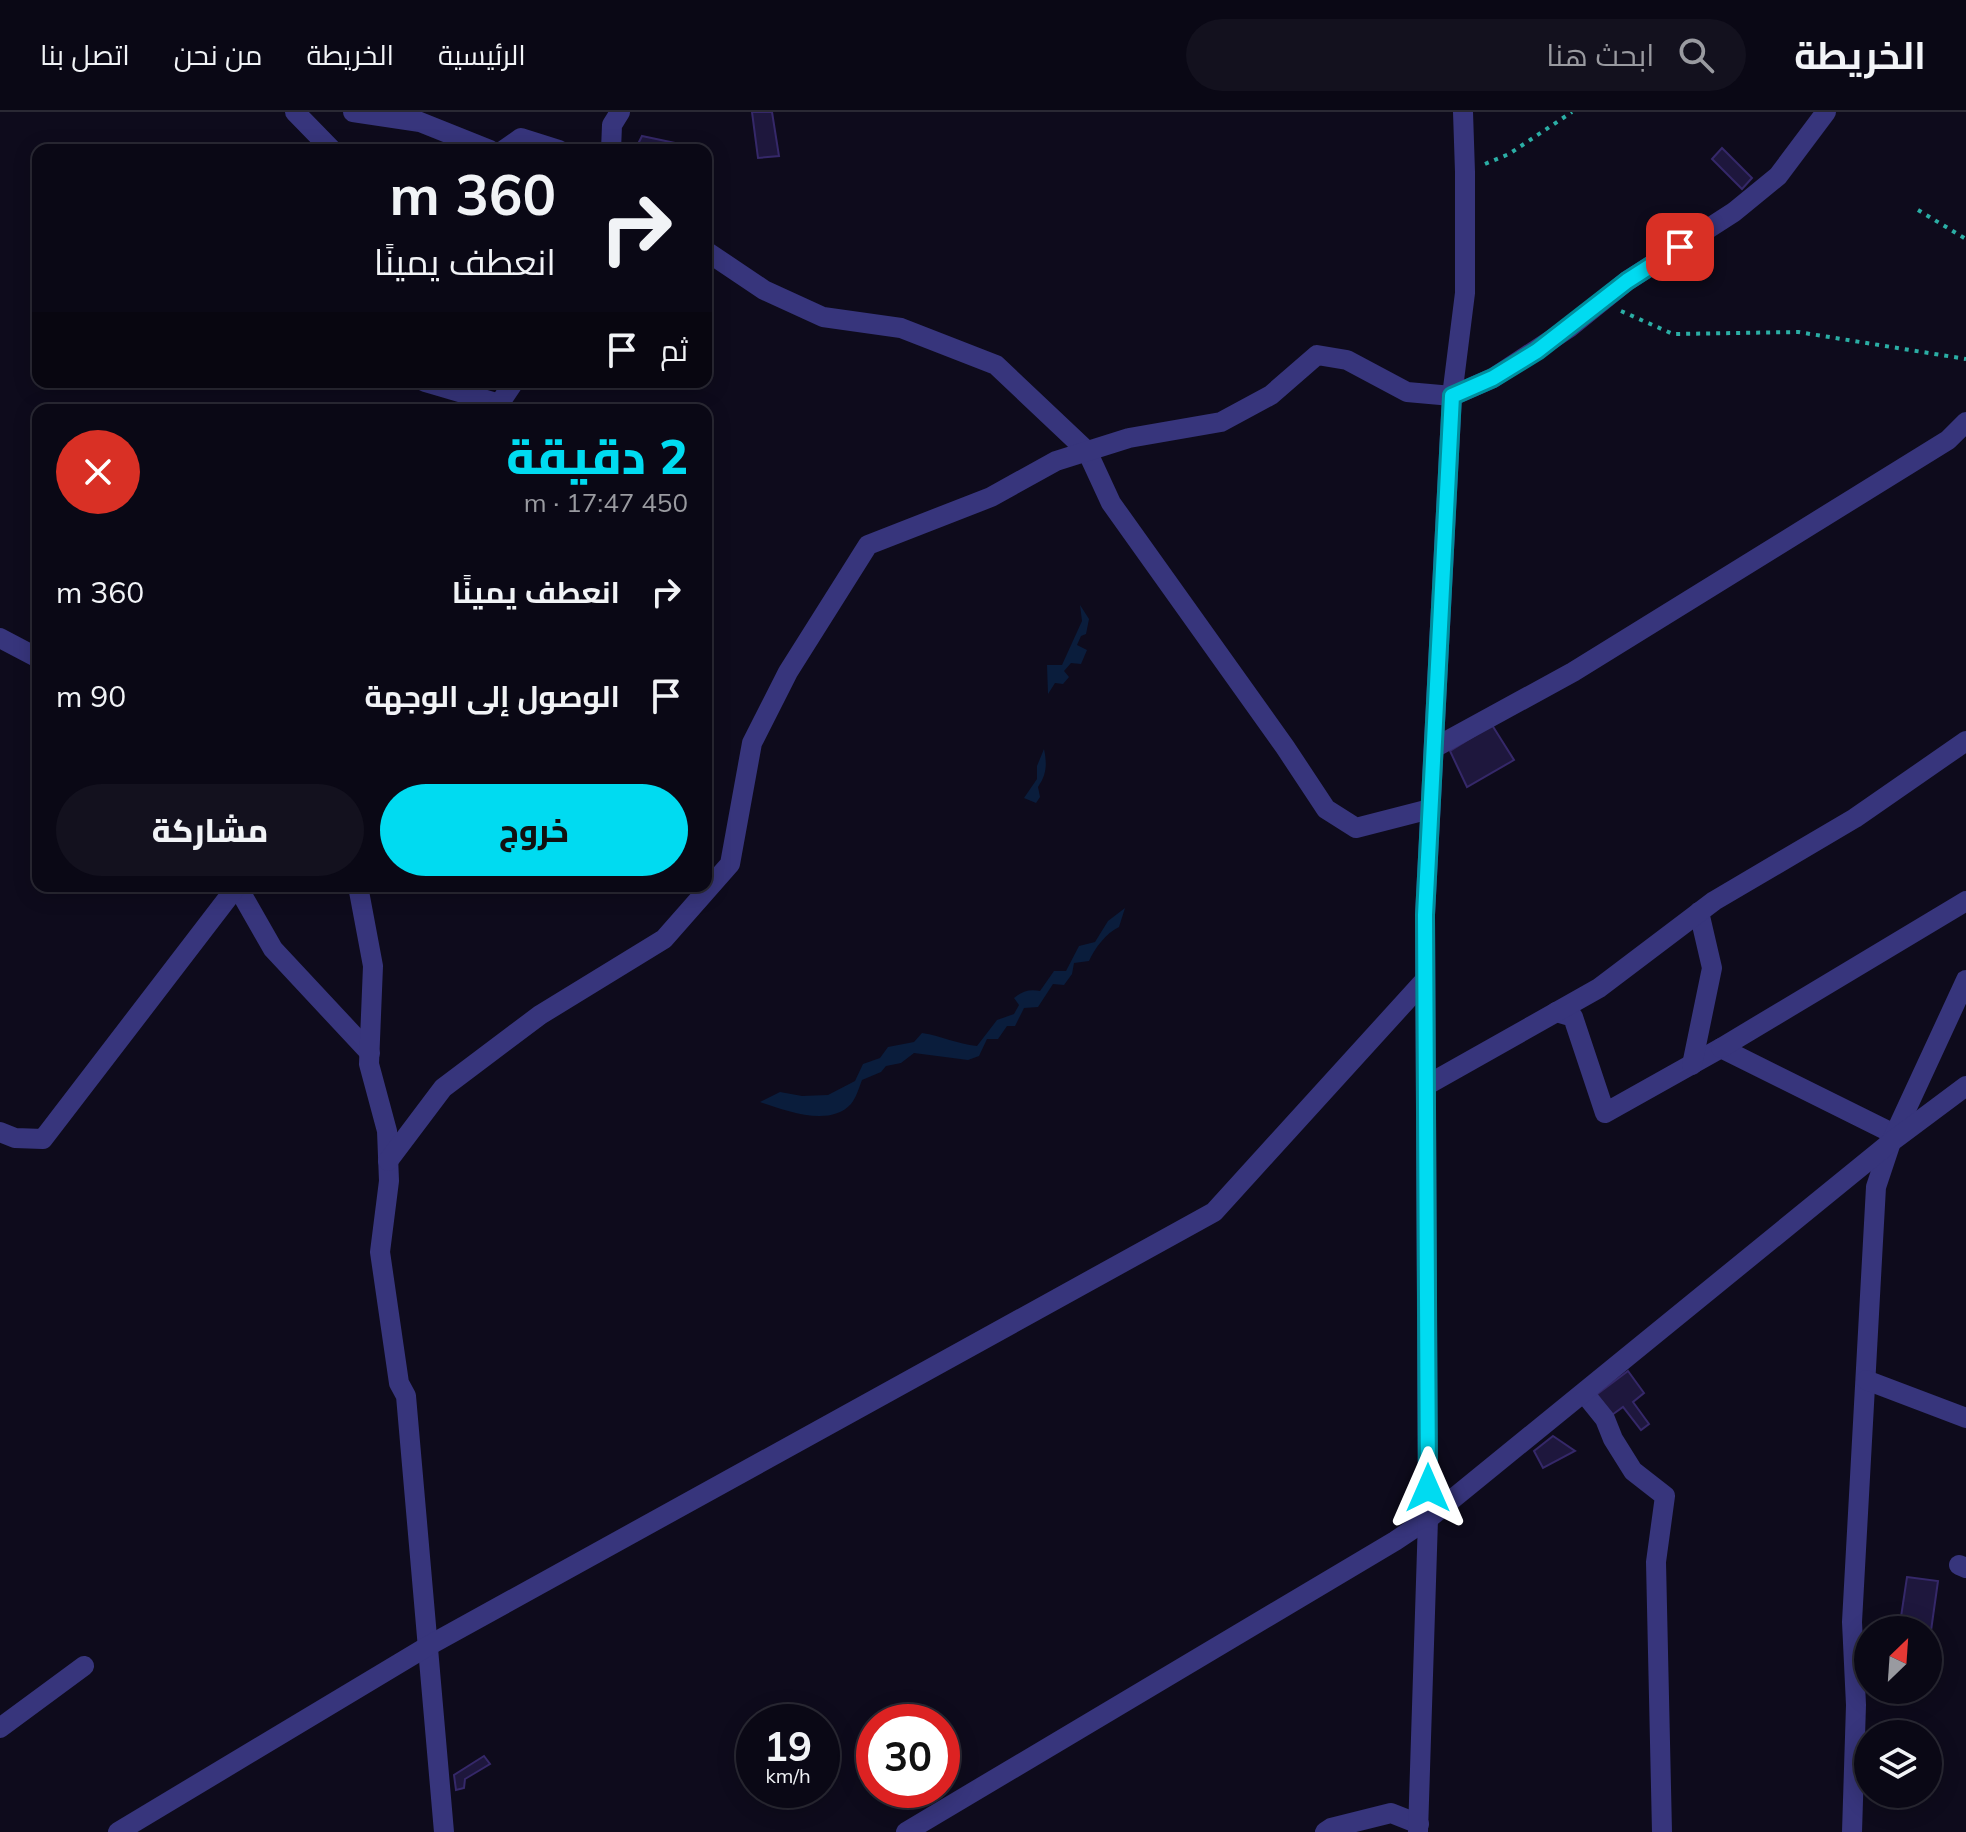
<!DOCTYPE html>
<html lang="ar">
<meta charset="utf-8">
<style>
:root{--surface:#0a0815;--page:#13111e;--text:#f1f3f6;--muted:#999aa0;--line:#2a2934;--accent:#00dbf1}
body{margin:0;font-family:Mulish,Cairo,sans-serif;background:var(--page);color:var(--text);direction:rtl;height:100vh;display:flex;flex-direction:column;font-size:30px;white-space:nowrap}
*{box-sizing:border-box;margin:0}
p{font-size:26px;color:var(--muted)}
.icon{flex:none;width:44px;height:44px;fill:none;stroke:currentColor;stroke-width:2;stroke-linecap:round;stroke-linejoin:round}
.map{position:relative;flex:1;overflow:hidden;direction:ltr}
.details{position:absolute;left:32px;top:292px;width:680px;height:488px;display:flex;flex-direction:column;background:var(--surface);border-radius:16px;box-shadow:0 4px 20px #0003,0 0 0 2px var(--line);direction:rtl}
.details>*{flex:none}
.banner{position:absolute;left:32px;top:32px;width:680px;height:244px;border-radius:16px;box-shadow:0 4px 20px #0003,0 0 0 2px var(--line);direction:rtl;background:#0a0815;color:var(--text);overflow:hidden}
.needle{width:52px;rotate:25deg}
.fabs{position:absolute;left:1854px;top:1504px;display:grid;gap:16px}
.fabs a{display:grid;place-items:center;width:88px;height:88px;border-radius:50%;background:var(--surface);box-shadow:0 4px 20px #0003,0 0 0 2px var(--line);font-size:40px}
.speed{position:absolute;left:736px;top:1592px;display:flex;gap:16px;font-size:40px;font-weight:700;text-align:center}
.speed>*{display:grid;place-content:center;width:104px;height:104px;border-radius:50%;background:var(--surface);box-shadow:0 4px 20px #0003,0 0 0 2px var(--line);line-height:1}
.speed small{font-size:20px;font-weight:400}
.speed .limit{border:12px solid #d22;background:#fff;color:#111}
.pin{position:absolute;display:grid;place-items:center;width:68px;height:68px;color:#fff;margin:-34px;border-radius:16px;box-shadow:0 4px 12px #0006}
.me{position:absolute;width:88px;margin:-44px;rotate:0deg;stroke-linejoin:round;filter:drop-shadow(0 0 6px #0008)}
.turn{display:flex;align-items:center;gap:28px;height:168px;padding:0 24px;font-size:36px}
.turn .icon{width:104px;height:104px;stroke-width:2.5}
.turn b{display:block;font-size:56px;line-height:68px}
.then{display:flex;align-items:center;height:76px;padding:0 24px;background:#0003;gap:16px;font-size:30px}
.round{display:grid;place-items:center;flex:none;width:84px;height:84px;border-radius:42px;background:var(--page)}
.headline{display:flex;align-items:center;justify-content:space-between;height:136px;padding:0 24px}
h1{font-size:48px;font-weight:800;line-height:60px;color:var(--accent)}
.action{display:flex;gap:16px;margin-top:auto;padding:16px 24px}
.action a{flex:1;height:92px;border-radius:48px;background:var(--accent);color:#111;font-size:32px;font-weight:800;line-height:92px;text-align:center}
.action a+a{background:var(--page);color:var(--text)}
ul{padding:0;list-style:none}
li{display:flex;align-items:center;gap:24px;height:104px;padding:0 24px}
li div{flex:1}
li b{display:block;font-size:30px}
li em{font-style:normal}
header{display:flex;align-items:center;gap:48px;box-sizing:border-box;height:112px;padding:0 40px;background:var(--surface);border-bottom:2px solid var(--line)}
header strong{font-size:38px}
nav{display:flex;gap:44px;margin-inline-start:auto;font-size:28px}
.search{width:560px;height:72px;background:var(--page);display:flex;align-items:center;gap:20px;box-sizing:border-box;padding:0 28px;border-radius:44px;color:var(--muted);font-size:30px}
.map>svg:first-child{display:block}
.water{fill:#0a1d3c}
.building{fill:#1e173d;stroke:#352869;stroke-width:2}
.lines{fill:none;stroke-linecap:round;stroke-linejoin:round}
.path{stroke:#2baea5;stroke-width:4;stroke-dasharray:4 6;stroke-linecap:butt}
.minor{stroke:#37357c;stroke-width:20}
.route-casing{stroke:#008e9d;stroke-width:20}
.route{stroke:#00dbf1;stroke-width:14}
</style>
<header>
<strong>الخريطة</strong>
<div class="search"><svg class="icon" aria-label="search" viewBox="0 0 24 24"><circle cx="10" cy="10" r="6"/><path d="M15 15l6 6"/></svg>ابحث هنا</div>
<nav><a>الرئيسية</a><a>الخريطة</a><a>من نحن</a><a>اتصل بنا</a></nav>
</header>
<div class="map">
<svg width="1966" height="1720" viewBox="0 0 1966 1720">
<rect width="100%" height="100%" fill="#0e0b1c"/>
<g class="water">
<path d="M 1080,493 L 1089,507 L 1086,522 L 1081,524 L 1077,533 L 1087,538 L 1081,552 L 1071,551 L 1064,559 L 1069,565 L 1063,572 L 1055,571 L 1048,582 L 1047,553 L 1062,553 L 1082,509 Z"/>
<path d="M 1044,637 C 1047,652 1047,662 1038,675 L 1040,685 L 1036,691 L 1024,686 L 1037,667 L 1037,654 Z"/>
<path d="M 1125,796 L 1119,815 C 1106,821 1095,836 1089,849 L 1074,851 L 1072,862 L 1064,873 L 1053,872 L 1038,895 L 1024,896 L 1015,914 L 1007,914 L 998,927 L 987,927 L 979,944 L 968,948 L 914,941 L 901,951 L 886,954 L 881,960 L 862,968 C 859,976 856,986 851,992 C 829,1016 785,998 760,990 L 780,980 L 802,984 L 828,983 L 855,969 L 863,952 L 880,946 L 888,935 L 914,930 L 922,921 C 942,924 957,932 977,934 L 997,908 L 1014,902 L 1019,893 L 1014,886 C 1022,879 1030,877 1040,879 L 1054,859 L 1066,859 L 1079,834 L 1095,830 L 1108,809 Z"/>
</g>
<g class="building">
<path d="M 752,0 L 772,0 L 779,44 L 758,46 Z"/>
<path d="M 642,24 L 680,32 L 678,38 L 635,38 Z"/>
<path d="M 1722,36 L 1752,66 L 1742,77 L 1712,47 Z"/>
<path d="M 1492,613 L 1514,648 L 1467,675 L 1450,639 Z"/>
<path d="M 1628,1259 L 1644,1281 L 1633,1290 L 1649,1312 L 1641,1318 L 1623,1295 L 1612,1303 L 1596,1283 Z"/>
<path d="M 1553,1324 L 1575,1339 L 1543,1356 L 1534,1339 Z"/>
<path d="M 1907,1465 L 1938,1469 L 1928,1540 L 1928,1518 L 1899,1518 Z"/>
<path d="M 484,1644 L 490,1652 L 465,1667 L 464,1676 L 456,1678 L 454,1663 Z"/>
</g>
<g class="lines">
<g class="path">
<path d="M 1485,52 L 1509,42 L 1572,0"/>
<path d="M 1918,98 L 1966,127"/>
<path d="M 1621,199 L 1673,222 L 1798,220 L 1966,247"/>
</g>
<g class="minor">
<path d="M 295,0 L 332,38"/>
<path d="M 353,0 L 420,10 L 490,38"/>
<path d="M 504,38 L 521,26 L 559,38"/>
<path d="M 611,38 L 612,13 L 620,0"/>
<path d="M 706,139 L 764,178 L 823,205 L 901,216 L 996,253 L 1087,339 L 1111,391 L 1285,635 L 1326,697 L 1356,716 L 1430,697"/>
<path d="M 425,270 L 500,292"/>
<path d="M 495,298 L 514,270"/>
<path d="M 0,526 L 38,546"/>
<path d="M 1434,636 L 1573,560 L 1948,328 L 1966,310"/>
<path d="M 237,774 L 273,837 L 370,941"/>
<path d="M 358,774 L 373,854 L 369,952 L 387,1019 L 389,1069 L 380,1140 L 399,1271 L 406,1284 L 444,1720"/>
<path d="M 1556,900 L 1573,905 L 1605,1001 L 1721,936 L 1888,1019 L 1891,1030 L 1876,1075 L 1852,1510 L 1856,1593 L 1852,1720"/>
<path d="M 1721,936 L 1966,789"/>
<path d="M 1692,953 L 1712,856 L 1699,800"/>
<path d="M 1427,973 L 1599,876 L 1714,789 L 1855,706 L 1966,629"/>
<path d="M 0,1020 L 15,1026 L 43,1027 L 237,774"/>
<path d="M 1892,1028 L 1966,868"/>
<path d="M 388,1049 L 443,976 L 540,903 L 664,827 L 730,752 L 752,631 L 788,560 L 868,433 L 991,385 L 1056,349 L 1129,326 L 1221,310 L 1271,283 L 1317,243 L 1347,248 L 1407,280 L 1452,284 L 1493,266 L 1569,216 L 1627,169 L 1734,100 L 1778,64 L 1826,0"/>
<path d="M 1866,1268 L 1966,1306"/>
<path d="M 1584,1281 L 1605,1307 L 1613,1327 L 1633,1359 L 1665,1384 L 1656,1450 L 1662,1720"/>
<path d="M 1959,1453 L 1966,1456"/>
<path d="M 0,1616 L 84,1554"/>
<path d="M 118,1720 L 428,1534 L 1214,1100 L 1425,868"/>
<path d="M 906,1720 L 1395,1429 L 1428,1407 L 1891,1030 L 1966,974"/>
<path d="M 1325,1720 L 1331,1716 L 1391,1701 L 1419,1712"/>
<path d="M 1418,1720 L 1428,1407 L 1425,803 L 1452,284 L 1465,181 L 1465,60 L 1463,0"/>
</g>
</g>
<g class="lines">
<g class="route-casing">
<path id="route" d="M 1428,1376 L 1425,803 L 1452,284 L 1493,266 L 1537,239 L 1627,169 L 1680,135"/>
</g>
<use href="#route" class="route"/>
</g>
</svg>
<div class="fabs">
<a><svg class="needle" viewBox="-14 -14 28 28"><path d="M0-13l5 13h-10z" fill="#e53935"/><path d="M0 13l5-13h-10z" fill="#999aa0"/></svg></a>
<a><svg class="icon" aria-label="layers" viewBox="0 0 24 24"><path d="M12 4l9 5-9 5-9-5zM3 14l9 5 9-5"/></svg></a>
</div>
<div class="speed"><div>19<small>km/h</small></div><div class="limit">30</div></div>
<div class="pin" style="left:1680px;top:135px;background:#d93025"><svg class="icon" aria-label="arrive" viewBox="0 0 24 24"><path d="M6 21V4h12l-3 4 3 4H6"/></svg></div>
<svg class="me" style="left:1428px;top:1376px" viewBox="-20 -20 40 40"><path d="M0-17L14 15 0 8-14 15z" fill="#00dbf1" stroke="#fff" stroke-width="4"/></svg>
<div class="banner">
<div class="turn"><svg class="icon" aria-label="right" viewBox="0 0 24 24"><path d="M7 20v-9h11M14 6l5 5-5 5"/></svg><div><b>360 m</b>انعطف يمينًا</div></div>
<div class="then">ثم<svg class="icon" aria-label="arrive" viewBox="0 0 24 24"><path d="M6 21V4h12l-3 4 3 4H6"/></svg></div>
</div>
<section class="details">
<div class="headline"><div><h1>2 دقيقة</h1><p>450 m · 17:47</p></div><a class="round" style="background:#d93025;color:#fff"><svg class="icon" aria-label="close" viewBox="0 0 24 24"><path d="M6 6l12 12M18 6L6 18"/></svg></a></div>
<ul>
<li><svg class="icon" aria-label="right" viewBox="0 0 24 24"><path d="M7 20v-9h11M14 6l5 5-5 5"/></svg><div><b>انعطف يمينًا</b></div><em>360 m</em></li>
<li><svg class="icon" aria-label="arrive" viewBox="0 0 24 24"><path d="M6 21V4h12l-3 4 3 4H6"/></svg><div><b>الوصول إلى الوجهة</b></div><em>90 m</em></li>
</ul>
<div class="action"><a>خروج</a><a>مشاركة</a></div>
</section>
</div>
